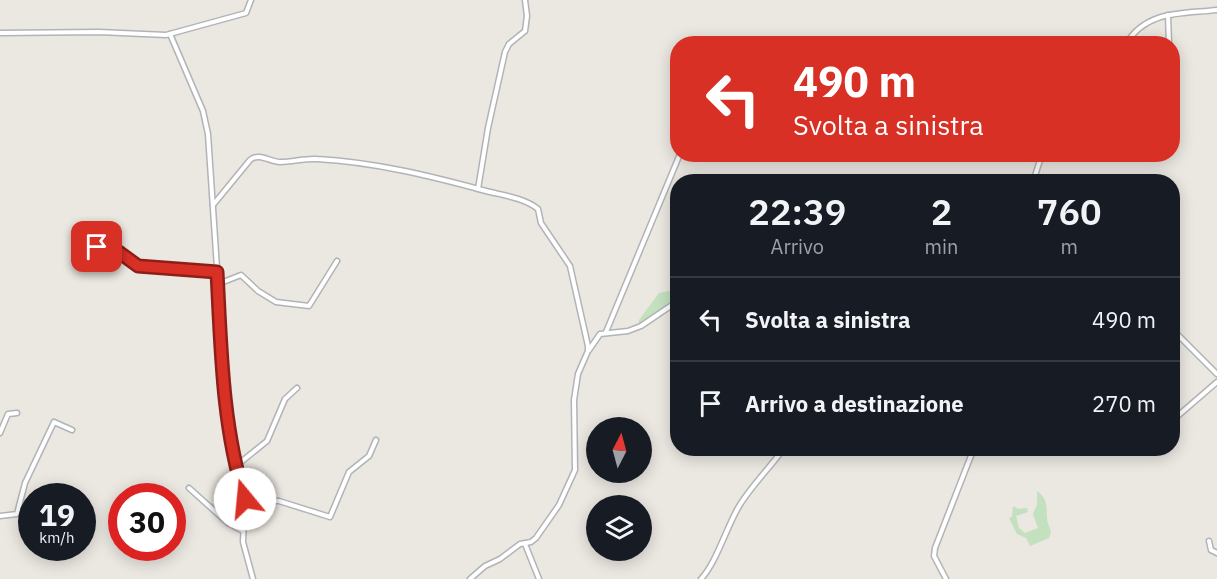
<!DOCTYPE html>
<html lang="it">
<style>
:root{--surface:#171b24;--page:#242831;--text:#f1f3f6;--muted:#9ea1a6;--line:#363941}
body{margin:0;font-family:"IBM Plex Sans",sans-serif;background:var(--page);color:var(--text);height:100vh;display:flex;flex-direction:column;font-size:22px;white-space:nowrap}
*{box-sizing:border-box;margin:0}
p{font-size:20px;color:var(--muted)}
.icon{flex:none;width:33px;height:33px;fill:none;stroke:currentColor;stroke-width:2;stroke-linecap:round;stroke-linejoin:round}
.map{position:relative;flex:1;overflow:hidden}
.panel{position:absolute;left:670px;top:174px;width:510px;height:282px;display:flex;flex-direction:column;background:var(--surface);border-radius:24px;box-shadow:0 3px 15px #0003}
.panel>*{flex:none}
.hud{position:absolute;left:670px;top:36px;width:510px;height:126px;border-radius:24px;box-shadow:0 3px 15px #0003;background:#d93025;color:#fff;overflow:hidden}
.needle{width:39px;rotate:6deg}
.buttons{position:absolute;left:586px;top:417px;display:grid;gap:12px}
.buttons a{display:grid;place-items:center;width:66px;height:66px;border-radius:50%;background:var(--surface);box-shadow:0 3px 15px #0003;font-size:30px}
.speed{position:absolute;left:18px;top:483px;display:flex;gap:12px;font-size:30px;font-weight:700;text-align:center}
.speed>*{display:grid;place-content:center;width:78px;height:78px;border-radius:50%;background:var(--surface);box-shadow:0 3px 15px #0003;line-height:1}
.speed small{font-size:15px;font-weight:400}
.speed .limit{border:9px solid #d22;background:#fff;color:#111}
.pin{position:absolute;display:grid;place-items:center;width:51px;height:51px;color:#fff;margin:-26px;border-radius:12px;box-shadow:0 3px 9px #0006}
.me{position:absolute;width:66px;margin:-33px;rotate:343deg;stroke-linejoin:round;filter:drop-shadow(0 0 4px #0008)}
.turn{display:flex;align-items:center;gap:21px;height:126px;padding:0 24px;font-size:27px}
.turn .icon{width:78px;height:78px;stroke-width:2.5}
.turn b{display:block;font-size:42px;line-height:51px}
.eta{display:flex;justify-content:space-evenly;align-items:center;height:102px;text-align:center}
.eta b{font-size:36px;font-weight:600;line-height:42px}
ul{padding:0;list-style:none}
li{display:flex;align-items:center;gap:18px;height:84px;padding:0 24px;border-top:2px solid var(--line)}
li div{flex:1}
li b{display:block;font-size:22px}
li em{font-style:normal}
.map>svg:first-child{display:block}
.green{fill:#c3e0bf}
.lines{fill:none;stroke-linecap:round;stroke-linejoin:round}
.street-casing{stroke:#b1b4b7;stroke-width:7}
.street{stroke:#fff;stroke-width:4}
.route-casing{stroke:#8d1f18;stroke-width:15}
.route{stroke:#d93025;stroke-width:10}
</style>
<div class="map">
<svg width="1217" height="579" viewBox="0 0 1217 579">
<rect width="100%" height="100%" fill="#ebe7e1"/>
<g class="green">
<path d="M 678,289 L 678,300 L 638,326 L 639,320 L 659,293 Z"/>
<path d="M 1037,491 C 1048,499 1046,505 1047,518 C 1047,523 1050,527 1051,532 L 1049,538 L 1030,546 L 1026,538 L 1017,534 L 1009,518 L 1012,517 L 1013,506 L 1018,509 L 1027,508 L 1028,512 L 1016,516 L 1019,528 L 1025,533 L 1038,528 L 1033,514 L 1037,505 Z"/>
</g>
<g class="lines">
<g class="street-casing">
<g id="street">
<path d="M 1168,15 L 1169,44"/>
<path d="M 0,33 L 99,32 L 166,35 L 246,13 L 251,0"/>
<path d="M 170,34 L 203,111 L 208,134 L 226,402 L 237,473 L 245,499 L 243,542 L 253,579"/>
<path d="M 700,40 L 701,44"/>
<path d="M 1126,44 C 1146,10 1182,14 1217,10"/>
<path d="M 1033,182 L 1042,154"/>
<path d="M 478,189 L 488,128 L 505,52 L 509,44 L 525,31 L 527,16 L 525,0"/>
<path d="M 213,205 L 250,160 C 259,152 270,162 280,162 C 293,162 305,158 317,159 C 374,162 431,176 486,191 C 502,195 525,198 538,209 L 541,223 L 570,266 L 588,346 L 588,351 L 578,374 L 574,400 L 575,470 L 559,505 L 536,538 L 531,542 L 520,544 L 500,559 L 485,566 L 470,579"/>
<path d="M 97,247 L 115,250 L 139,266 L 217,271"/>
<path d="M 218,284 L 241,275 L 258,291 L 276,302 L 309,306 L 337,261"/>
<path d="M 1173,330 L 1217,374"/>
<path d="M 606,332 L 680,154"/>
<path d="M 589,350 L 600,334 L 628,331 L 641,326 L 678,301"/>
<path d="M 1173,420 L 1217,382"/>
<path d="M 0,433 L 8,414 L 17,413"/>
<path d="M 236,466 L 267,441 L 285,399 L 297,388"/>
<path d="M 189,488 L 228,523 L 243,531"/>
<path d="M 245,499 L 279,501 L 330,517 L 349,472 L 369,456 L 376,440"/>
<path d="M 0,516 L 17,514 L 25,483 L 54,422 L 72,430"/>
<path d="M 1209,541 L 1211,550 L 1217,553"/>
<path d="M 525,544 L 539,579"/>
<path d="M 701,579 C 716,563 726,529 738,508 C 750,487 770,468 784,448"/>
<path d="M 946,579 L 934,556 L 935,548 L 974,448"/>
</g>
</g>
<use href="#street" class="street"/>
</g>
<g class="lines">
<g class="route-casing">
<path id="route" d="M 97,247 L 116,250 L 138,266 L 217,272 C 221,347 222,426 245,499"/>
</g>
<use href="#route" class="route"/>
</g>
</svg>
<div class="buttons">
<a><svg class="needle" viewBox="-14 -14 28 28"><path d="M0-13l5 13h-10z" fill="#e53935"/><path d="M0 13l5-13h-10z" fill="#9ea1a6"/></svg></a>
<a><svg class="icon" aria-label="layers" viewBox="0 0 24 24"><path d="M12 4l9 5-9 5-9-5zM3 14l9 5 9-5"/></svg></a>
</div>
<div class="speed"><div>19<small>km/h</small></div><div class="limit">30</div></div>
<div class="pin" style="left:97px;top:247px;background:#d93025"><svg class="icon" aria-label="arrive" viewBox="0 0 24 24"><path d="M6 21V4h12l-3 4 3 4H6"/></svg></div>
<svg class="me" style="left:245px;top:499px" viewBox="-20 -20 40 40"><circle r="19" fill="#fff"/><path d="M0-13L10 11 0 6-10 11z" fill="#d93025"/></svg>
<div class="hud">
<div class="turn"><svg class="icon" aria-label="left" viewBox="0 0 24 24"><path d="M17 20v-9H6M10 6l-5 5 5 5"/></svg><div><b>490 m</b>Svolta a sinistra</div></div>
</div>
<section class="panel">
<div class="eta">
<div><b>22:39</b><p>Arrivo</p></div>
<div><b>2</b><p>min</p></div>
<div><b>760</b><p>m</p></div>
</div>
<ul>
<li><svg class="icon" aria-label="left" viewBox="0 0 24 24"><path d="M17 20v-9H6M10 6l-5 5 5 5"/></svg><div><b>Svolta a sinistra</b></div><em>490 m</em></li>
<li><svg class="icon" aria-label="arrive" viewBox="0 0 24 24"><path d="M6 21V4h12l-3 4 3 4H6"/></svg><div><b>Arrivo a destinazione</b></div><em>270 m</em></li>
</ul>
</section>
</div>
